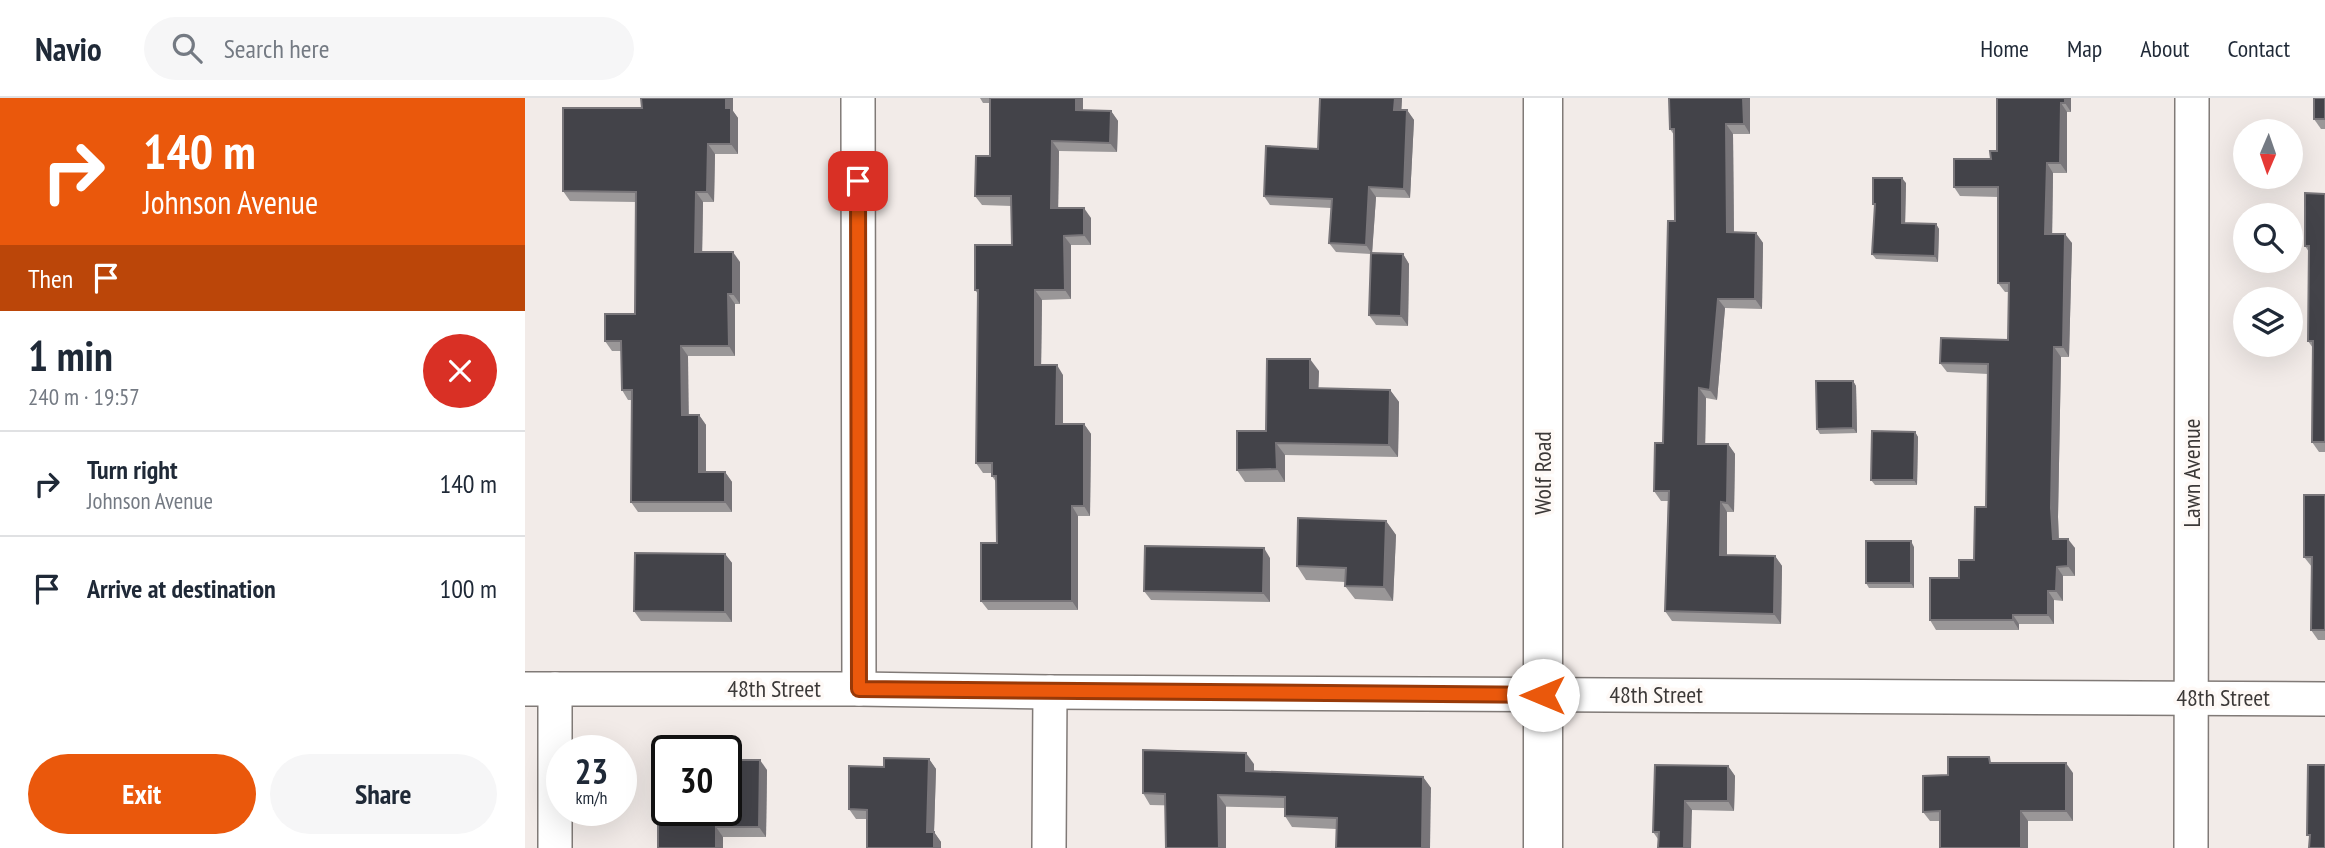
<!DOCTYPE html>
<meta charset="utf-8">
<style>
:root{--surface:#fff;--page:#f6f6f7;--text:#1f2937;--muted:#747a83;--line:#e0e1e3;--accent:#ea580c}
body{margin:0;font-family:"PT Sans Narrow",sans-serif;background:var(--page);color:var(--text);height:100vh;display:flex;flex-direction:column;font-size:26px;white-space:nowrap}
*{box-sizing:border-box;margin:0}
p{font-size:23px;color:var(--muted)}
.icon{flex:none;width:38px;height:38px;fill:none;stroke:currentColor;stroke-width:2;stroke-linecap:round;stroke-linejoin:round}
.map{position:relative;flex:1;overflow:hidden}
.details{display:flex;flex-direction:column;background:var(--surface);width:525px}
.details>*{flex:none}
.banner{background:#ea580c;color:#fff;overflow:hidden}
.needle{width:46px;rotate:182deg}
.buttons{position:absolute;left:1708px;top:21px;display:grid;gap:14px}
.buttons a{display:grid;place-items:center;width:70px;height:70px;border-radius:50%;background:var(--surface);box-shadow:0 7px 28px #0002;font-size:35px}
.speed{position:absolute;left:21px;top:637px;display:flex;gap:14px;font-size:35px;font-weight:700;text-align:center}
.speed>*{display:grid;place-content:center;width:91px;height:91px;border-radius:50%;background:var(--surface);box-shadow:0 7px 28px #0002;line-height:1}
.speed small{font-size:18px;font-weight:400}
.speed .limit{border:4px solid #111;border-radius:10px;background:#fff;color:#111}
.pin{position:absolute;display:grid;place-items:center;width:60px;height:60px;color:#fff;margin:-30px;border-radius:14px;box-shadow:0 4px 10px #0006}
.me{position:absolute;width:77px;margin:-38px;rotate:270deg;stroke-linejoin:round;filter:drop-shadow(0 0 5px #0008)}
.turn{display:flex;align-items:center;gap:24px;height:147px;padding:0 28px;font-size:32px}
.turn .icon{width:91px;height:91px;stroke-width:2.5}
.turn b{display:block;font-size:49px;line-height:60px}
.then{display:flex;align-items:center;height:66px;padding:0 28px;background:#0003;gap:14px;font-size:26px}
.round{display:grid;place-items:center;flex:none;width:74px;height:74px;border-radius:37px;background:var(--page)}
.headline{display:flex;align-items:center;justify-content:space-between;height:119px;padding:0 28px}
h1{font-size:42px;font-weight:600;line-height:52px}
.action{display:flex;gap:14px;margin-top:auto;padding:14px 28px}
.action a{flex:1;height:80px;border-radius:42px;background:var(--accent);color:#fff;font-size:28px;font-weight:600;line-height:80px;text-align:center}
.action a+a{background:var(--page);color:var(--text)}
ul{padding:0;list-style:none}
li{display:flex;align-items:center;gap:21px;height:105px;padding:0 28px;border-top:2px solid var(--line)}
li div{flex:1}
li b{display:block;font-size:26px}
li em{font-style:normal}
header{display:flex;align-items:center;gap:42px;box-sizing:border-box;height:98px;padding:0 35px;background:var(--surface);border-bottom:2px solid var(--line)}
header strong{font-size:33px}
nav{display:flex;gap:38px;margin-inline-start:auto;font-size:24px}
.search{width:490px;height:63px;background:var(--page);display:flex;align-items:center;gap:18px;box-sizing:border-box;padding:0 24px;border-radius:38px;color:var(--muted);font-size:26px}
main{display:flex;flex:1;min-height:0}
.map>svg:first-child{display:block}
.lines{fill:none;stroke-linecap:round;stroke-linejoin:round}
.street-casing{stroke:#807a77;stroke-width:36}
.secondary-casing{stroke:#807a77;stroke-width:41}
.street{stroke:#fff;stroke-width:33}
.secondary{stroke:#fff;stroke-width:38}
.wall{fill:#9a9798}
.shaded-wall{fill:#787579}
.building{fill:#434349;stroke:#787579;stroke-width:2}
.route-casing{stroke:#983908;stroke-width:18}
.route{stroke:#ea580c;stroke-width:12}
.labels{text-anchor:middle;stroke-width:7;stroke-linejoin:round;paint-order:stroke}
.street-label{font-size:24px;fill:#3c3938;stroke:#fef9f6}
</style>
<header>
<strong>Navio</strong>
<div class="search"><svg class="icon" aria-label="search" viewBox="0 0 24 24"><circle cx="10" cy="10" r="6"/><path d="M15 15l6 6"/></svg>Search here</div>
<nav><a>Home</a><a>Map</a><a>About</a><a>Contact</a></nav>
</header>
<main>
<section class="details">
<div class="banner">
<div class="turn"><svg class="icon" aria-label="right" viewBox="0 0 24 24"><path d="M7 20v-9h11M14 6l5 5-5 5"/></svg><div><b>140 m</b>Johnson Avenue</div></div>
<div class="then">Then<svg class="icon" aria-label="arrive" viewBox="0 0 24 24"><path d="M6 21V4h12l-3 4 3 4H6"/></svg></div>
</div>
<div class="headline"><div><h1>1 min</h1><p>240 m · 19:57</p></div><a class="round" style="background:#d93025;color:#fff"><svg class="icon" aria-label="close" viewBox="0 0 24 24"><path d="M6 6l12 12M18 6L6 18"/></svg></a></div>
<ul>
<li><svg class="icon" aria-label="right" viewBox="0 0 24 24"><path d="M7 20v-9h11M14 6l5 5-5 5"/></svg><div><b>Turn right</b><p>Johnson Avenue</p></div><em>140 m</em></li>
<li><svg class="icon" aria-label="arrive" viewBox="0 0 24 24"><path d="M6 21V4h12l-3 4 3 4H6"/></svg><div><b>Arrive at destination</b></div><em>100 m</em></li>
</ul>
<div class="action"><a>Exit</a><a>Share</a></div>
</section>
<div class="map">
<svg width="1800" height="750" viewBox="0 0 1800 750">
<rect width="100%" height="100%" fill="#f2ebe8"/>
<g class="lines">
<g class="street-casing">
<g id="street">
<path d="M 333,0 L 334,591"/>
<path d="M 0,591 L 334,591 L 525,594 L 1800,601"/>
<path d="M 30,750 L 30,591"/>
<path d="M 524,750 L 525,594"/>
<path d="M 1666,750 L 1667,0"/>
</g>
</g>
<g class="secondary-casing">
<path id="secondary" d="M 1018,750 L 1018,0"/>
</g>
<use href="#street" class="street"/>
<use href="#secondary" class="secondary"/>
</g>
<g class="wall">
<path d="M 116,0 L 208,0 L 208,13 L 213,20 L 213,56 L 190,56 L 189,104 L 178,104 L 177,154 L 215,164 L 215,206 L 210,206 L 210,258 L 163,258 L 163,317 L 174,317 L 181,327 L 181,374 L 200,374 L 207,384 L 207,414 L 113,414 L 106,404 L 107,302 L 103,302 L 97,292 L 96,253 L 87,253 L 80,243 L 110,216 L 111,104 L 45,103 L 38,93 L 117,10 Z"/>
<path d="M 455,0 L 558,0 L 558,13 L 586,13 L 593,23 L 592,54 L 534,53 L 533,110 L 566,120 L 566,147 L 546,147 L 546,201 L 517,202 L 516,267 L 538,277 L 538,326 L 559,326 L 566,336 L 565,418 L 553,418 L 553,512 L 463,512 L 456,503 L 472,445 L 471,384 L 467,378 L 467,375 L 458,375 L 451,365 L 453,196 L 450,192 L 487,147 L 487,108 L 457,107 L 450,98 L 465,58 L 465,5 L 458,5 Z"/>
<path d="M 795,0 L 877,0 L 876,12 L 882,12 L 889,22 L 885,100 L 851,99 L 847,155 L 878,156 L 884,166 L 883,228 L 851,227 L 844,217 L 846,156 L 811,154 L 804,145 L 806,110 L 745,107 L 739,98 L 793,51 Z"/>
<path d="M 1144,0 L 1225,0 L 1225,36 L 1208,36 L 1209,135 L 1231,135 L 1238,145 L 1237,211 L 1200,210 L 1192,302 L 1181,300 L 1180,346 L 1203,346 L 1210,356 L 1209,414 L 1202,414 L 1202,457 L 1250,458 L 1257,468 L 1256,526 L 1147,523 L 1140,513 L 1143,403 L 1136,403 L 1129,393 L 1138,345 L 1150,123 L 1149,37 L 1145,31 Z"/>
<path d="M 1472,0 L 1546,0 L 1546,14 L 1542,14 L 1542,75 L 1528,75 L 1527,136 L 1547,145 L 1544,259 L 1536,259 L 1533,419 L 1534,441 L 1550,450 L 1550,478 L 1538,478 L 1538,503 L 1529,502 L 1529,526 L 1494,526 L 1494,532 L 1411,532 L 1405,522 L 1434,480 L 1449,462 L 1461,409 L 1463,276 L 1422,274 L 1415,265 L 1483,242 L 1484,194 L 1480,194 L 1473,185 L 1473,99 L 1435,98 L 1429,89 L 1466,61 L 1472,53 Z"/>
<path d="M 1800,0 L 1800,31 L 1796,31 L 1789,21 Z"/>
<path d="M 1381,85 L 1380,125 L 1411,126 L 1414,131 L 1413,164 L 1351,161 L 1347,156 L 1350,109 L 1348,106 Z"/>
<path d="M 1800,96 L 1800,354 L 1794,354 L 1787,344 L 1788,250 L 1783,243 L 1784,154 L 1780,148 Z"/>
<path d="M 794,273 L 793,290 L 865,292 L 874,304 L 873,359 L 760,357 L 760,384 L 720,384 L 712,372 L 741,333 Z"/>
<path d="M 1328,283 L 1331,288 L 1332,335 L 1295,336 L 1292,331 Z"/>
<path d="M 1390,334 L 1393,339 L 1392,387 L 1350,387 L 1346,382 Z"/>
<path d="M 1800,397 L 1800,542 L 1793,542 L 1786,532 L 1787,469 L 1779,459 Z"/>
<path d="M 861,423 L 871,437 L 868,503 L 830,501 L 820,488 L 820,484 L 781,482 L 772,468 Z"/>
<path d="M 1389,449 L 1389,490 L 1344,490 L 1341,485 Z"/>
<path d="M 200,456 L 207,465 L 207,524 L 116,523 L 109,513 Z"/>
<path d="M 745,460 L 745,504 L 626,502 L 619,493 Z"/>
<path d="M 404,661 L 411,671 L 409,734 L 416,744 L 416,750 L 342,750 L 342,721 L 331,721 L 324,711 L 359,669 Z"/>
<path d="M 207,662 L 242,672 L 241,739 L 198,739 L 133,720 L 130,716 Z"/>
<path d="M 1469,665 L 1548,675 L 1548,723 L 1503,723 L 1503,750 L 1415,750 L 1415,723 L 1405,723 L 1398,714 L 1423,677 Z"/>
<path d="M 729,666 L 729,673 L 898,679 L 906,690 L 811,731 L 767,729 L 760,718 L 760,710 L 625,707 L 618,695 Z"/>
<path d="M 1130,667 L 1203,668 L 1210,678 L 1209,713 L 1167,712 L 1133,741 L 1128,734 Z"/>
</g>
<g class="shaded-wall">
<path d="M 201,0 L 208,0 L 208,13 L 213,20 L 213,56 L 206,46 Z"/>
<path d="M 551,0 L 558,0 L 558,22 L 551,12 Z"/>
<path d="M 870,0 L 877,0 L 876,21 L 869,12 Z"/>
<path d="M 1218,0 L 1225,0 L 1225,36 L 1219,26 Z"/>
<path d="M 1540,0 L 1546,0 L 1546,14 L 1540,5 Z"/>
<path d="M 1536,5 L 1542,14 L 1542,75 L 1535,65 Z"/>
<path d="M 882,12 L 889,22 L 885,100 L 879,91 Z"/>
<path d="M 586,13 L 593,23 L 592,54 L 585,45 Z"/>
<path d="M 1201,26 L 1208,36 L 1209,144 L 1202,134 Z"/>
<path d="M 527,43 L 534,53 L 533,120 L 526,110 Z"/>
<path d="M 183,46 L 190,56 L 189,104 L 182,94 Z"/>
<path d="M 1522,65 L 1528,75 L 1527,145 L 1520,136 Z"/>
<path d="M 1377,80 L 1381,85 L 1380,130 L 1377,125 Z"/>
<path d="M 844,89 L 851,99 L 847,156 L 841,147 Z"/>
<path d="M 171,94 L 178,104 L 177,163 L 170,154 Z"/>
<path d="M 559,110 L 566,120 L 566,147 L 559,137 Z"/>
<path d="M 1411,126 L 1414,131 L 1413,164 L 1410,158 Z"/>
<path d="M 1231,135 L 1238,145 L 1237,211 L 1230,201 Z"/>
<path d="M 1540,136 L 1547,145 L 1544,259 L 1538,249 Z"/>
<path d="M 539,138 L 546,147 L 546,201 L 540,192 Z"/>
<path d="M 208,154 L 215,164 L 215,206 L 208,196 Z"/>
<path d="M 878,156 L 884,166 L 883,228 L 876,218 Z"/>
<path d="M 510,192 L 517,202 L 516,276 L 510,267 Z"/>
<path d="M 203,196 L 210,206 L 210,258 L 204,248 Z"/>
<path d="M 1193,201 L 1200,210 L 1192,302 L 1185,292 Z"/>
<path d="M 156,248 L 163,258 L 164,327 L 157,317 Z"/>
<path d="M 1529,249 L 1536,259 L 1533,419 L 1534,450 L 1528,441 L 1526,410 Z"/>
<path d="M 785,261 L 794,273 L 793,303 L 785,290 Z"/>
<path d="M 532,267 L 538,277 L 538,336 L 531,326 Z"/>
<path d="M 1328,283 L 1331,288 L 1332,335 L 1328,330 Z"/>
<path d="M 1174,290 L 1181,300 L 1180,356 L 1173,346 Z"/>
<path d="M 865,292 L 874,304 L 873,359 L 864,347 Z"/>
<path d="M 174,317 L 181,327 L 181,383 L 174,374 Z"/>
<path d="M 559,326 L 566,336 L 565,418 L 559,408 Z"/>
<path d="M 1390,334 L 1393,339 L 1392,387 L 1389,382 Z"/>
<path d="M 751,345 L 760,357 L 760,384 L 752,371 Z"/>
<path d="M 1203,346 L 1210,356 L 1209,414 L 1202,405 Z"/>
<path d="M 200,374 L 207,384 L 207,414 L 200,404 Z"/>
<path d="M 1196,404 L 1202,414 L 1202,467 L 1195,457 Z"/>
<path d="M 547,408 L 553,418 L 553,512 L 547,503 Z"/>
<path d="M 861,423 L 871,437 L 868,503 L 859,489 Z"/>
<path d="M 1543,441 L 1550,450 L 1550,478 L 1543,468 Z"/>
<path d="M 1386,443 L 1389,449 L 1389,490 L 1386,485 Z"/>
<path d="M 739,450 L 745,460 L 745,504 L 738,495 Z"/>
<path d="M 200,456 L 207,465 L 207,524 L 200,514 Z"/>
<path d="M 1250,458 L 1257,468 L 1256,526 L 1249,516 Z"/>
<path d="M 1532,469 L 1538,478 L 1538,503 L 1531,493 Z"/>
<path d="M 1523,493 L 1529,502 L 1529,526 L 1523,517 Z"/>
<path d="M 1488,517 L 1494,526 L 1494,532 L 1488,522 Z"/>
<path d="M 721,655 L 729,666 L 729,684 L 721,673 Z"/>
<path d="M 404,661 L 411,671 L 409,734 L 416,744 L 416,750 L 409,750 L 402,734 Z"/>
<path d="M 235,662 L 242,672 L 241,739 L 234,729 Z"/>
<path d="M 1541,665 L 1548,675 L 1548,723 L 1541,713 Z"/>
<path d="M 1203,668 L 1210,678 L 1209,713 L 1203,703 Z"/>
<path d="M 898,679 L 906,690 L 905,750 L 897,750 Z"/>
<path d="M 693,697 L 701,708 L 701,750 L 694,750 Z"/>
<path d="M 1160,703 L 1167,712 L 1166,750 L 1159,750 Z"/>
<path d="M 1496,713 L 1503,723 L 1503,750 L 1496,750 Z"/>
<path d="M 191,729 L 198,739 L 198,750 L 191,750 Z"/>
</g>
<g class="building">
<path d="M 116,0 L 201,0 L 201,10 L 206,10 L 206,46 L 183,46 L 182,94 L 171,94 L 170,154 L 208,154 L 208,196 L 203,196 L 204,248 L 156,248 L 157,317 L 174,317 L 174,374 L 200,374 L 200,404 L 106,404 L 107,292 L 97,292 L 96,243 L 80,243 L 80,216 L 110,216 L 111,94 L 38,93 L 38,10 L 117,10 Z"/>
<path d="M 465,0 L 551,0 L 551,12 L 586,13 L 585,45 L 527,43 L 526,110 L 559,110 L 559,137 L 539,138 L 540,192 L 510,192 L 510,267 L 532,267 L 531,326 L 559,326 L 559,408 L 547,408 L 547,503 L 456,503 L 456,445 L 472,445 L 471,378 L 467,378 L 467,365 L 451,365 L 453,192 L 450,192 L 450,147 L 487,147 L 486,98 L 450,98 L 451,58 L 465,58 Z"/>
<path d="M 795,0 L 870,0 L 869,12 L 882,12 L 879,91 L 844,89 L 841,147 L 804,145 L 807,101 L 739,98 L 741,48 L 793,51 Z"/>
<path d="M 1144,0 L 1218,0 L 1219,26 L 1201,26 L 1202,134 L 1231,135 L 1230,201 L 1193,201 L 1185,292 L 1174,290 L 1173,346 L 1203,346 L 1202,405 L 1196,404 L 1195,457 L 1250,458 L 1249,516 L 1140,513 L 1144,393 L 1129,393 L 1130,345 L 1138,345 L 1143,123 L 1150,123 L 1149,31 L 1145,31 Z"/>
<path d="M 1472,0 L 1540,0 L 1540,5 L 1536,5 L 1535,65 L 1522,65 L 1520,136 L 1540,136 L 1538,249 L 1529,249 L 1526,410 L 1528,441 L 1543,441 L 1543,468 L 1532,469 L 1531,493 L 1523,493 L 1523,517 L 1488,517 L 1488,522 L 1405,522 L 1405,480 L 1434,480 L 1434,462 L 1449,462 L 1450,409 L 1461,409 L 1463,266 L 1415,265 L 1416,240 L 1483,242 L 1484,185 L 1473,185 L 1473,89 L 1429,89 L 1429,61 L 1466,61 L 1465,53 L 1472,53 Z"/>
<rect x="1789" y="0" width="11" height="21"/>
<path d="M 1348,80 L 1377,80 L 1377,125 L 1411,126 L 1410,158 L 1347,156 L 1350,106 L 1348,106 Z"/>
<path d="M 1780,95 L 1800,96 L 1800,344 L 1787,344 L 1788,243 L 1783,243 L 1784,148 L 1780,148 Z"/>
<path d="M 846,155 L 878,156 L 876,218 L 844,217 Z"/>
<path d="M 742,261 L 785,261 L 785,290 L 865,292 L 864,347 L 751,345 L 752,371 L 712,372 L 712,333 L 741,333 Z"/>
<path d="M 1291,283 L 1328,283 L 1328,330 L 1292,331 Z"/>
<path d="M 1347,333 L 1390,334 L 1389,382 L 1346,382 Z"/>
<path d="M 1779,397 L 1800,397 L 1800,532 L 1786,532 L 1787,459 L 1779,459 Z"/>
<path d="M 773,420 L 861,423 L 859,489 L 820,488 L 821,470 L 772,468 Z"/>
<rect x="1341" y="443" width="45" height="42"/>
<path d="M 620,448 L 739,450 L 738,495 L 619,493 Z"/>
<path d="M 110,455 L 200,456 L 200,514 L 109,513 Z"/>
<path d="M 618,652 L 721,655 L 721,673 L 898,679 L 897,750 L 811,750 L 812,720 L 760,718 L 760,699 L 693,697 L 694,750 L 641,750 L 640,696 L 618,695 Z"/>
<path d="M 201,654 L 202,662 L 235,662 L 234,729 L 191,729 L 191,750 L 133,750 L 133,716 L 130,716 L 130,661 L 142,661 L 142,712 L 201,712 Z"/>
<path d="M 1423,659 L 1464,659 L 1465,665 L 1541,665 L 1541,713 L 1496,713 L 1496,750 L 1415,750 L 1415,713 L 1398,714 L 1398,678 L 1423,677 Z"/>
<path d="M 359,660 L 404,661 L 402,734 L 409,734 L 409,750 L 342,750 L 342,712 L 324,711 L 324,668 L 359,669 Z"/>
<path d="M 1130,667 L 1203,668 L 1203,703 L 1160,703 L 1159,750 L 1133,750 L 1134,734 L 1128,734 Z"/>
<path d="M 1783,667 L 1800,667 L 1800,750 L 1784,750 L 1785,737 L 1782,737 Z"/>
</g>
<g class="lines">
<g class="route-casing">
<path id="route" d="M 333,83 L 334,591 L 1018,597"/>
</g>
<use href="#route" class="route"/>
</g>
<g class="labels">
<g class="street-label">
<text transform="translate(1018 375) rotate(-90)" y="8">Wolf Road</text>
<text transform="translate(1667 375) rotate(-90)" y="8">Lawn Avenue</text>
<text x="249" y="599">48th Street</text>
<text x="1131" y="605">48th Street</text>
<text x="1698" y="608">48th Street</text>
</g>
</g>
</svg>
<div class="buttons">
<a><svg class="needle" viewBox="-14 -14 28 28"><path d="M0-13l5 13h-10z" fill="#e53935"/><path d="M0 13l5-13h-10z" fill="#747a83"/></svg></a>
<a><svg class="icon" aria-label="search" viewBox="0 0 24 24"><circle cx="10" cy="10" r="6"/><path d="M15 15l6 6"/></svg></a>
<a><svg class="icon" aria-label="layers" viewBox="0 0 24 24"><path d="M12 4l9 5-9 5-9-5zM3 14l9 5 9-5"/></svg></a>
</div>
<div class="speed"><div>23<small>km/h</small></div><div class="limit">30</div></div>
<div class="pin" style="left:333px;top:83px;background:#d93025"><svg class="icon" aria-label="arrive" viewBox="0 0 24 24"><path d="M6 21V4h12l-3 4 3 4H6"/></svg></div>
<svg class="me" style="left:1018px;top:597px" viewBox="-20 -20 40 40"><circle r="19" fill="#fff"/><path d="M0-13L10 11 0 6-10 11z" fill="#ea580c"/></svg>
</div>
</main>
